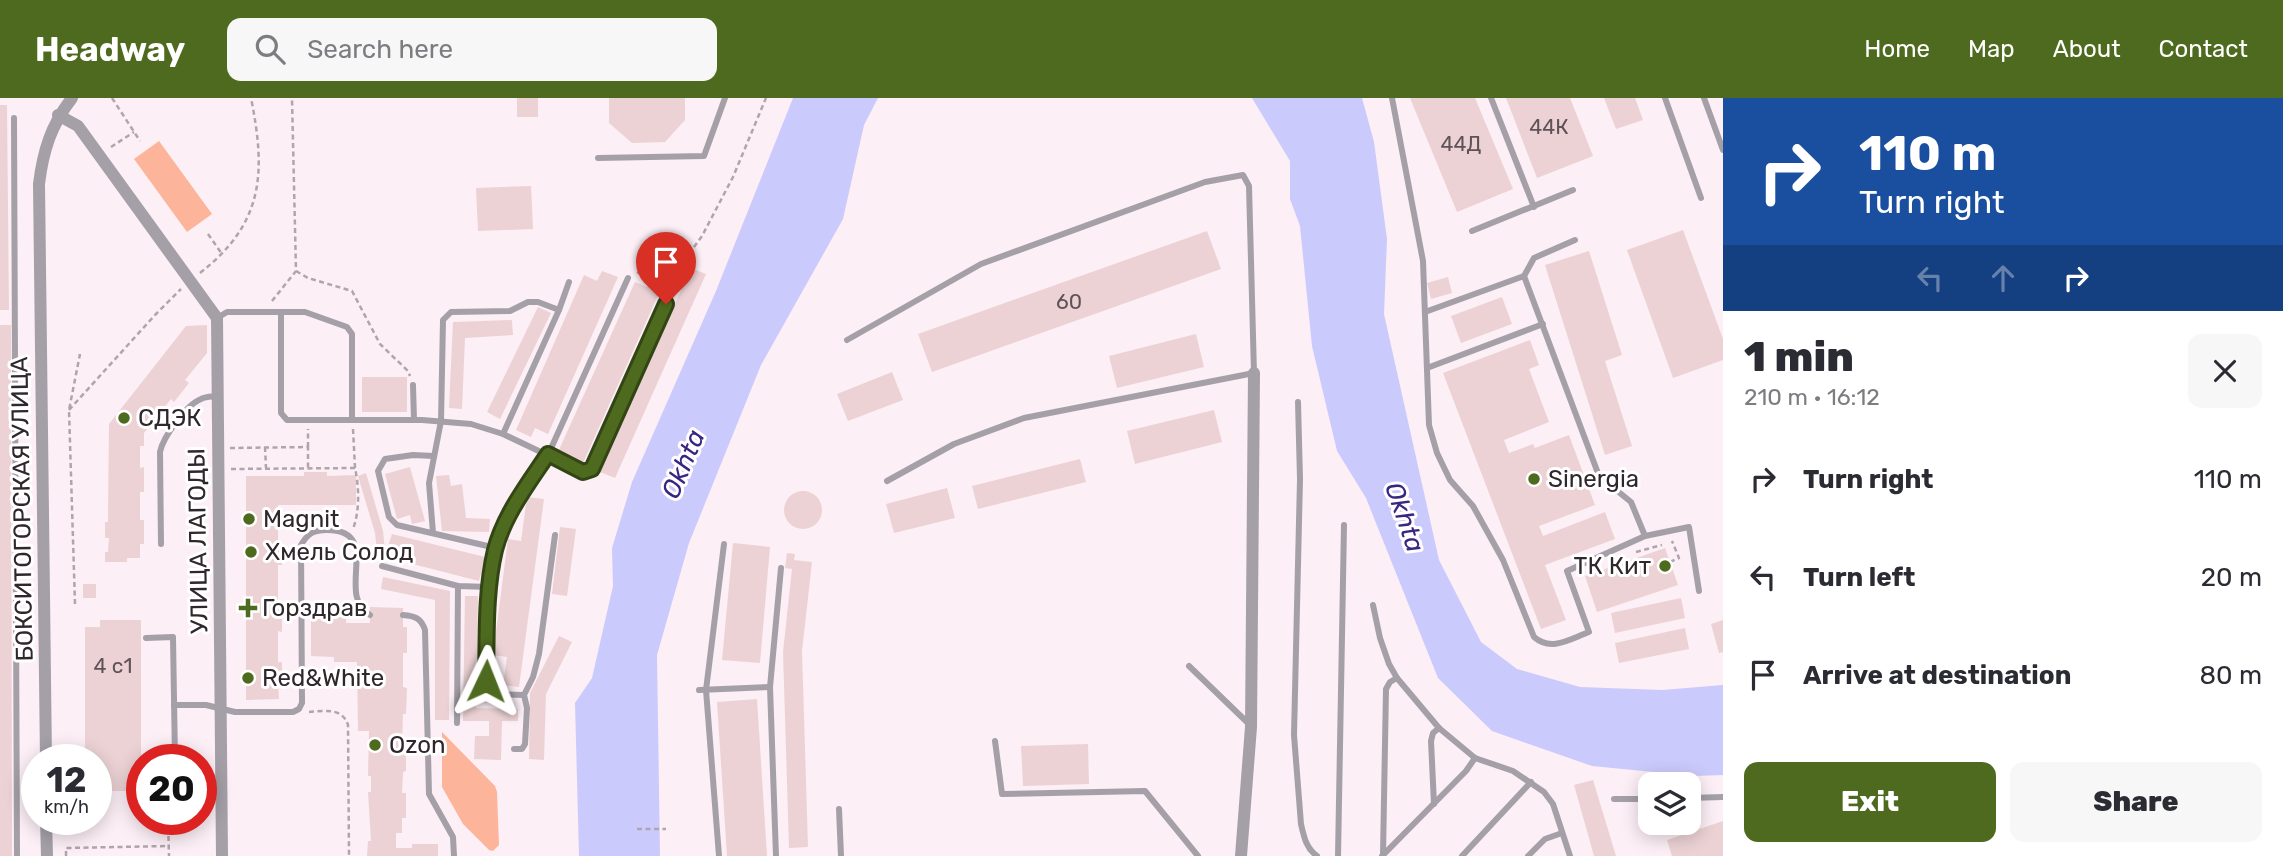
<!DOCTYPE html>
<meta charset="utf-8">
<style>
:root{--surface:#fff;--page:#f7f7f7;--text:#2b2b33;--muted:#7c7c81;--accent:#4d6a1e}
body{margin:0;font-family:Rubik,sans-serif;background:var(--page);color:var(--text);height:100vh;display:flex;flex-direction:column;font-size:26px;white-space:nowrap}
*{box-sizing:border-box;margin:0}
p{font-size:23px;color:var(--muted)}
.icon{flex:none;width:38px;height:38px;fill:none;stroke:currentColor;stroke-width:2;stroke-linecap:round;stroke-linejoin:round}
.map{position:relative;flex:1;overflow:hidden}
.panel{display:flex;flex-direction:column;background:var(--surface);width:560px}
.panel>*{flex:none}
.guide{background:#1a4fa0;color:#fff;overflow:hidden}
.controls{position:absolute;left:1638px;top:674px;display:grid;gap:14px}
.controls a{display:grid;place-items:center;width:63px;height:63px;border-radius:14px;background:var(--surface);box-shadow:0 4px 18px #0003;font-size:35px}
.speed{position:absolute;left:21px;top:646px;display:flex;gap:14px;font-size:35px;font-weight:700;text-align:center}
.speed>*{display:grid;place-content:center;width:91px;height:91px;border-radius:50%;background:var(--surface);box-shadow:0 4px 18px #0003;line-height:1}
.speed small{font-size:18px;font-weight:400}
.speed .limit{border:10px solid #d22;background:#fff;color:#111}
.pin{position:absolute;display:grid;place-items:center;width:60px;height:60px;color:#fff;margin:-72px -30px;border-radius:50% 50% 50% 0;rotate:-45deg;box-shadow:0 0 7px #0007}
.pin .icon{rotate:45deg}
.me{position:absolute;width:77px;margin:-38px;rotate:2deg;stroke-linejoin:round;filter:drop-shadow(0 0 5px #0008)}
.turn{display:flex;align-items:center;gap:24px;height:147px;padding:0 21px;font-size:32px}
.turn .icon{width:91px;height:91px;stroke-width:2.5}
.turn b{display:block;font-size:49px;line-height:60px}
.lanes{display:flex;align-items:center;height:66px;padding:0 21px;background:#0003;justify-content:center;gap:35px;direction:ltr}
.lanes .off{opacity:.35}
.round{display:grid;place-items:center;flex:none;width:74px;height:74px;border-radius:14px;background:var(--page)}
.overview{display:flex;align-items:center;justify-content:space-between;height:119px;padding:0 21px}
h1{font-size:42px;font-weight:800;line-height:52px}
.action{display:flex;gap:14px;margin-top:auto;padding:14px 21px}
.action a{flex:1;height:80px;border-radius:14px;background:var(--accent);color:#fff;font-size:28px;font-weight:800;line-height:80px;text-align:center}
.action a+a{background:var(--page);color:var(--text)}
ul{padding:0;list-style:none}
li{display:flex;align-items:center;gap:21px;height:98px;padding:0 21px}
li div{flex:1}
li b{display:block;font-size:26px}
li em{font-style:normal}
header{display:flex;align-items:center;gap:42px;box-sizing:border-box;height:98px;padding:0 35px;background:var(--accent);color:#fff}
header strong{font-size:33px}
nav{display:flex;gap:38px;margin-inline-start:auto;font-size:24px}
.search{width:490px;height:63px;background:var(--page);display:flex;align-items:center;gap:18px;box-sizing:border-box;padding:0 24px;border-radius:14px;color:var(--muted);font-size:26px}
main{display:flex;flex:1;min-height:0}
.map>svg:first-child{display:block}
.green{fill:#fcb59b}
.water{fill:#cbcafc}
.building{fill:#ecd2d4}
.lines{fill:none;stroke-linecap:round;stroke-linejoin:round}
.path{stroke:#b0a5ab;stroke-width:2.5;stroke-dasharray:5 3.5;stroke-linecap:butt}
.lane{stroke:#a5a0a8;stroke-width:6}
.street{stroke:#a5a0a8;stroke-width:12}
.route-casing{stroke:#324514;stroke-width:18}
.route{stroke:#4d6a1e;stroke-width:12}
.poi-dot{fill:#4d6a1e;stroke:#fff;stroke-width:2.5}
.labels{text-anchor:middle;stroke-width:6;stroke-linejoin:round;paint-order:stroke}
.number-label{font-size:21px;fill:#5e5256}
.poi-label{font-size:24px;fill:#2f272c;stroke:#fff;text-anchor:start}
.street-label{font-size:24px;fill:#2f272c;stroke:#fff}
.water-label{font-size:26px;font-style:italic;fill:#392681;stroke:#fff}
</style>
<header>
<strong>Headway</strong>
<div class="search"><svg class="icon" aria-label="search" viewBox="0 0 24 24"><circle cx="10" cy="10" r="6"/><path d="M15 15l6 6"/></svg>Search here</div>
<nav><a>Home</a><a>Map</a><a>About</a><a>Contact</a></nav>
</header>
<main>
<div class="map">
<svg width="1723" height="758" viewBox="0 0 1723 758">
<rect width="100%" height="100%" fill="#fceff6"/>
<g class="green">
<path d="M 159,43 L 212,116 L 187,134 L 134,61 Z"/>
<path d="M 442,634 L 495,688 L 497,694 L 499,747 L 493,753 L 489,752 L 463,726 L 442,689 Z"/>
</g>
<g class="water">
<path d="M 793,0 L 878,0 L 864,27 L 843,121 L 761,267 L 689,445 L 657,557 L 660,758 L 579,758 L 575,605 L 592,580 L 613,488 L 612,450 L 632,384 L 716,193 Z"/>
<path d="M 1252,0 L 1362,0 L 1374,44 L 1387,141 L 1384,216 L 1439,462 L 1481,544 L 1517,571 L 1580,589 L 1662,592 L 1723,587 L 1723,677 L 1694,678 L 1592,668 L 1492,633 L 1438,580 L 1366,400 L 1337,353 L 1312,248 L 1300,128 L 1290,101 L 1290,63 Z"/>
</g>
<g class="building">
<rect x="517" y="0" width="21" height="19"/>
<path d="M 609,0 L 685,0 L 685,22 L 665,44 L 632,45 L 609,25 Z"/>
<path d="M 1410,0 L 1475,0 L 1513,91 L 1457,114 Z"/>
<path d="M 1506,0 L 1570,0 L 1593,58 L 1537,80 Z"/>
<path d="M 1604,0 L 1635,0 L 1643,22 L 1616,31 Z"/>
<path d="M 0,7 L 7,7 L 9,212 L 0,212 Z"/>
<path d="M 531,88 L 533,131 L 478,133 L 476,90 Z"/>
<path d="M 1683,132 L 1723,241 L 1723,262 L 1673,280 L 1627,152 Z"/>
<path d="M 1207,133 L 1221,171 L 932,274 L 918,236 Z"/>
<path d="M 1589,153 L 1622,257 L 1605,263 L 1632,348 L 1605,357 L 1545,167 Z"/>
<path d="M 691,170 L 706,176 L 615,380 L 600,374 Z"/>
<path d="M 602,173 L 618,179 L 548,336 L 535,330 L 531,339 L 516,332 L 584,177 L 597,183 Z"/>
<path d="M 1448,179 L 1452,195 L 1431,201 L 1427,185 Z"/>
<path d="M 650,181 L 663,186 L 583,365 L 558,354 L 635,184 L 647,189 Z"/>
<path d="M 1502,199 L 1512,226 L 1461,245 L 1451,218 Z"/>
<path d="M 538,209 L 551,215 L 500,321 L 487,314 Z"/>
<path d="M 512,222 L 513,237 L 465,240 L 462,311 L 449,310 L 453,224 Z"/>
<path d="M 0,227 L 11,227 L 12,758 L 0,758 Z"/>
<path d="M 207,227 L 207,255 L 185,282 L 189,285 L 174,304 L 171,301 L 144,335 L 144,348 L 140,348 L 140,370 L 144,369 L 144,394 L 140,394 L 140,422 L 144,422 L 144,446 L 140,446 L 140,460 L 127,460 L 127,464 L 105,464 L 105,454 L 108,454 L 109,440 L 105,440 L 105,424 L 108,424 L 109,326 L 186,228 Z"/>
<path d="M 1196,236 L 1204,269 L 1117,290 L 1109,258 Z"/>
<path d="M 1530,242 L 1539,267 L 1529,271 L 1549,324 L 1504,342 L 1509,355 L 1533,346 L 1535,350 L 1569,337 L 1595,407 L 1539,428 L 1543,438 L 1605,414 L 1615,441 L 1545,467 L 1566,522 L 1541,531 L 1443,275 Z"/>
<path d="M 892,274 L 903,302 L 848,323 L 837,296 Z"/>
<rect x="362" y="279" width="45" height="35"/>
<path d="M 1214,312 L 1222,344 L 1135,366 L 1127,333 Z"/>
<path d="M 1080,361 L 1086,384 L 978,411 L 972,388 Z"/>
<path d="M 410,369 L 425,423 L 412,426 L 410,417 L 397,421 L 385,376 Z"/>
<path d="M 304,374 L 327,374 L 327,378 L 356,377 L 356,407 L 278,407 L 278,443 L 282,443 L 282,467 L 278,467 L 278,511 L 282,511 L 282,534 L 278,533 L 278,564 L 282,564 L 282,586 L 278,586 L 279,601 L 246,602 L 246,378 L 304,378 Z"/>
<path d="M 366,375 L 383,433 L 385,453 L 377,454 L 375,435 L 358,378 Z"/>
<path d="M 449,377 L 451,388 L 462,386 L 466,420 L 490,421 L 489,434 L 442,433 L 436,378 Z"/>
<path d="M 947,390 L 955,420 L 894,435 L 886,406 Z"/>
<circle cx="803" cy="412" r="19"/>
<path d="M 527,399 L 544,401 L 519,589 L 503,587 L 507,559 L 493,557 L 508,441 L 521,443 Z"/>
<path d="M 560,429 L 576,431 L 567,498 L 552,496 Z"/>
<path d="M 392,436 L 485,459 L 479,483 L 393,461 L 396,450 L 388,448 Z"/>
<path d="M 733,445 L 770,449 L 760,565 L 722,562 Z"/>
<path d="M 1665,450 L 1678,487 L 1597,514 L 1585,478 Z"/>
<path d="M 787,455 L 795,456 L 794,462 L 812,464 L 802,553 L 808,749 L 789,750 L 783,554 L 792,471 L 785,470 Z"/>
<path d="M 383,479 L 450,493 L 449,622 L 435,622 L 435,502 L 381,491 Z"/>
<rect x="83" y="486" width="13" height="14"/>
<path d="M 465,498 L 478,498 L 476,610 L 518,611 L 518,623 L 502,623 L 501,662 L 474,661 L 475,638 L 489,638 L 489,623 L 463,623 Z"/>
<path d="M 1681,500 L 1685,520 L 1615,535 L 1611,515 Z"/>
<path d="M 370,509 L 403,510 L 403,529 L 407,529 L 407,555 L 403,555 L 403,589 L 407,590 L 406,616 L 403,616 L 402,648 L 406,648 L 406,673 L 403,674 L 402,695 L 406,695 L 406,720 L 402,720 L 402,735 L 396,735 L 396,750 L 412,750 L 412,746 L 438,746 L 438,758 L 367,758 L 368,743 L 371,743 L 368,694 L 371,694 L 371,678 L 368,678 L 369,633 L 358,633 L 357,564 L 334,564 L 334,559 L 311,558 L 311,518 L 346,519 L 346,525 L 370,525 Z"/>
<path d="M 100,522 L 141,522 L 141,693 L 100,693 L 100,686 L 96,686 L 96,662 L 85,662 L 85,529 L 100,529 Z"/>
<path d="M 1723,522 L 1723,554 L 1719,555 L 1711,526 Z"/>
<path d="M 1685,530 L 1689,551 L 1619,565 L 1615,545 Z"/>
<path d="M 559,538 L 572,544 L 546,596 L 544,662 L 529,661 L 530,595 Z"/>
<path d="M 757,601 L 767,758 L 727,758 L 717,604 Z"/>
<path d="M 1088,646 L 1089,686 L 1023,688 L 1021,648 Z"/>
<path d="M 1593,682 L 1616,758 L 1594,758 L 1574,687 Z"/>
<path d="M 1723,723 L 1723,758 L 1672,758 L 1667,742 Z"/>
</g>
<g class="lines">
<g class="path">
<path d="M 112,0 L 140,43"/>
<path d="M 111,49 L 134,34"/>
<path d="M 208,136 L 222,156"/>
<path d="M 689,156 L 702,138 L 733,79 L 766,0"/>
<path d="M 296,173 L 308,180 L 352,193 L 380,246 L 408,273 L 410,278"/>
<path d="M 200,175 C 264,125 266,75 251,0"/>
<path d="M 637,175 L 641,173 L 669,174"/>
<path d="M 272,203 L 296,173 L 292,0"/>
<path d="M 69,312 L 155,217 L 181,191"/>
<path d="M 353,331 L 355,370"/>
<path d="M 265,349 L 266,370"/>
<path d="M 308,349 L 308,331"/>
<path d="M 230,350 L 308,349 L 308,370"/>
<path d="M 231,371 L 355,370 C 359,389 360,412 353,431"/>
<path d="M 1636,454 L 1662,447"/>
<path d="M 1670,464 L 1679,460 L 1672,443"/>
<path d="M 75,506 L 69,312 L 80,256"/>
<path d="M 309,614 C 324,613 342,609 348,627 L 349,758"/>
<path d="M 168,721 L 169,758"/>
<path d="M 637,731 L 666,731"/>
<path d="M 66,758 L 66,750 L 168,748"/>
</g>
<g class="lane">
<path d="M 1392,0 L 1423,163 L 1429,327 L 1437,355 L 1450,382 L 1473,408 L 1503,462 L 1534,539 C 1551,554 1570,541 1589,534 L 1567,473 L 1645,438 L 1689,429 L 1699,493"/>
<path d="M 1491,0 L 1534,109"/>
<path d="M 1665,0 L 1701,100"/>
<path d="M 1704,0 L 1723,52"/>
<path d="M 14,20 L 17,758"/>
<path d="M 598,60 L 704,58 L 725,0"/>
<path d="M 1472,133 L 1573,92"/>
<path d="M 1524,178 L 1534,160 L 1575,142"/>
<path d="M 281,214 L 281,315 L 287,322 L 422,322 L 471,326 L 503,336 L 583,374 L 592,371 L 676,183"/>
<path d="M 1425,214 L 1524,178 L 1599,378 L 1631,404 L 1645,438"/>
<path d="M 217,220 L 227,214 L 305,214 L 347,229 L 352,236 L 352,322"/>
<path d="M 847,242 L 981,166 L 1205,84 L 1243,77 L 1249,88 L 1254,275 L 1024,320 L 954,346 L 887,383"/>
<path d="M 1427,270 L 1543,226"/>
<path d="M 413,287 L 414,322"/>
<path d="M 1298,304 L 1300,381 L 1294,637 L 1301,726 C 1304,739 1306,750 1317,758"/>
<path d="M 503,336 L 559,212 L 569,184"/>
<path d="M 434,358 L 413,357 L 385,361 L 378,373 L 389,419 L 397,427 L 496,450"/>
<path d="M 433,435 L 429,385 L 441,323 L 443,222 L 451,214 L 510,213 L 528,204 L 538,204 L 559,212"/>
<path d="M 161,446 L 160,354 C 163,339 186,307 201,301 C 207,298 212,299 218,298"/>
<path d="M 382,468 L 458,488 L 489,489"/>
<path d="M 1373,507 L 1380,540 L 1389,566 L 1397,580 L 1439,630 L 1475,660 L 1513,673 L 1544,694 L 1553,706 L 1570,758"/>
<path d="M 403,517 C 415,518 421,520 425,532 L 429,696 L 453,739 L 454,758"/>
<path d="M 146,540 L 173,539 L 175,662"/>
<path d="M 1189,568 L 1250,627"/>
<path d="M 699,592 L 770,589"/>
<path d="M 524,597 L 494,596 L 486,583 L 489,489 L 496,450 L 510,416 L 548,357 L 628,180"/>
<path d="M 174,607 L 206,607 L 235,614 L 293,614 L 299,611 L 302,605 L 301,447 C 308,435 314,432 327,432 C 384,432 334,497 370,517"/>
<path d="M 457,625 L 458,488"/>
<path d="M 995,643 L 1002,696 L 1145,693 L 1198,758"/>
<path d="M 514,651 L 522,651 L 525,646 L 527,610 L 524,597 L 533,579 L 539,556 L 555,437"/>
<path d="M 1689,700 L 1723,699"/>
<path d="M 1614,701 L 1650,701"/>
<path d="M 1434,706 L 1431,643 L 1433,635 L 1439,630"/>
<path d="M 839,711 L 841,758"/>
<path d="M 1383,757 L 1386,591 L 1390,584 L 1397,580"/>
<path d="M 719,758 L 706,592 L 724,446"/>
<path d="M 776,758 L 770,589 L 781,470"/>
<path d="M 1338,758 L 1344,427"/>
<path d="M 1382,758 L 1466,673 L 1475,660"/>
<path d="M 1462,758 L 1531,684"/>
<path d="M 1528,758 L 1545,741 L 1562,735"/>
</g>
<g class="street">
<path d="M 58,17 L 78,28 L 217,220 L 222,758"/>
<path d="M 46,662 L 39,86 C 43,53 51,27 72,0"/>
<path d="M 46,721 L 47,758"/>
<path d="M 1241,758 L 1251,629 L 1254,275"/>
</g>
</g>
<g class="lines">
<g class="route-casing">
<path id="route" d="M 486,583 C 487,540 485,494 495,452 C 504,417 528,386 548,356 L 583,374 L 592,371 L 666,206"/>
</g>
<use href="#route" class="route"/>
</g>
<g class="poi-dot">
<circle cx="124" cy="320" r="7"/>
<circle cx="1534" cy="381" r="7"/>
<circle cx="249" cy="421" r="7"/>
<circle cx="251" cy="454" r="7"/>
<circle cx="1665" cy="468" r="7"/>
<path d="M244.5 499.5h7v7h7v7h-7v7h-7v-7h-7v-7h7z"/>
<circle cx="248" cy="580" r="7"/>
<circle cx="375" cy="647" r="7"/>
</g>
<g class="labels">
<g class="number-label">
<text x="1549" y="36">44К</text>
<text x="1461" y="53">44Д</text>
<text x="1069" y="211">60</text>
<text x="113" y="575">4 с1</text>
</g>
<g class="poi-label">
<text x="138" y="328">СДЭК</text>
<text x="1548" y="389">Sinergia</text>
<text x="263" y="429">Magnit</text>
<text x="265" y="462">Хмель Солод</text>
<text x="1651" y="476" text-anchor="end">ТК Кит</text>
<text x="262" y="518">Горздрав</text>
<text x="262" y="588">Red&amp;White</text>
<text x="389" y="655">Ozon</text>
</g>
<g class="street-label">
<text transform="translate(22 411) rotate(-91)" y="8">БОКСИТОГОРСКАЯ УЛИЦА</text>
<text transform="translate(198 443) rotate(-91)" y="8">УЛИЦА ЛАГОДЫ</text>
</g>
<g class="water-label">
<text transform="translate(683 366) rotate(-67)" y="9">Okhta</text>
<text transform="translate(1405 419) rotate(71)" y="9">Okhta</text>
</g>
</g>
</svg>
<div class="controls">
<a><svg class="icon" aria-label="layers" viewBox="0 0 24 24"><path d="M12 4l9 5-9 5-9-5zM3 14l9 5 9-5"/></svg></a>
</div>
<div class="speed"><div>12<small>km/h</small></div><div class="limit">20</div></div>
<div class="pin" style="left:666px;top:206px;background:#d93025"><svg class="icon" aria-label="arrive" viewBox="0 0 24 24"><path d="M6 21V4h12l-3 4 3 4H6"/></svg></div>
<svg class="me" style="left:486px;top:583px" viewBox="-20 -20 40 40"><path d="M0-17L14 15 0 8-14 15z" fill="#4d6a1e" stroke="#fff" stroke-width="4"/></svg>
</div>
<section class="panel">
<div class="guide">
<div class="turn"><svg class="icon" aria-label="right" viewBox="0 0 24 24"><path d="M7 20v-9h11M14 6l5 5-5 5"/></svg><div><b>110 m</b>Turn right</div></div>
<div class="lanes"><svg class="icon off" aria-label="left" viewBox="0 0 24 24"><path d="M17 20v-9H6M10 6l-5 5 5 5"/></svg><svg class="icon off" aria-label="ahead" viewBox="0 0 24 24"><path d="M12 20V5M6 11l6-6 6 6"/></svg><svg class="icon" aria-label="right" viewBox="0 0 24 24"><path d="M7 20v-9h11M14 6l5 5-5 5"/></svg></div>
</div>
<div class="overview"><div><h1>1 min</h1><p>210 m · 16:12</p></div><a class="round"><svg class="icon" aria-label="close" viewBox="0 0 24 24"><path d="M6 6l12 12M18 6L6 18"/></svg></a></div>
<ul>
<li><svg class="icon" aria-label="right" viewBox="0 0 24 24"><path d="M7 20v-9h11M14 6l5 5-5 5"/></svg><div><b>Turn right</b></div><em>110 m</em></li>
<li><svg class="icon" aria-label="left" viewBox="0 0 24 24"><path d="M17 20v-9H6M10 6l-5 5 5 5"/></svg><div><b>Turn left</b></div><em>20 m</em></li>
<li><svg class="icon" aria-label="arrive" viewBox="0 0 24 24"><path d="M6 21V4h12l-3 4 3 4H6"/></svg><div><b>Arrive at destination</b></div><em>80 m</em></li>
</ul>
<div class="action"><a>Exit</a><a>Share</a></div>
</section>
</main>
